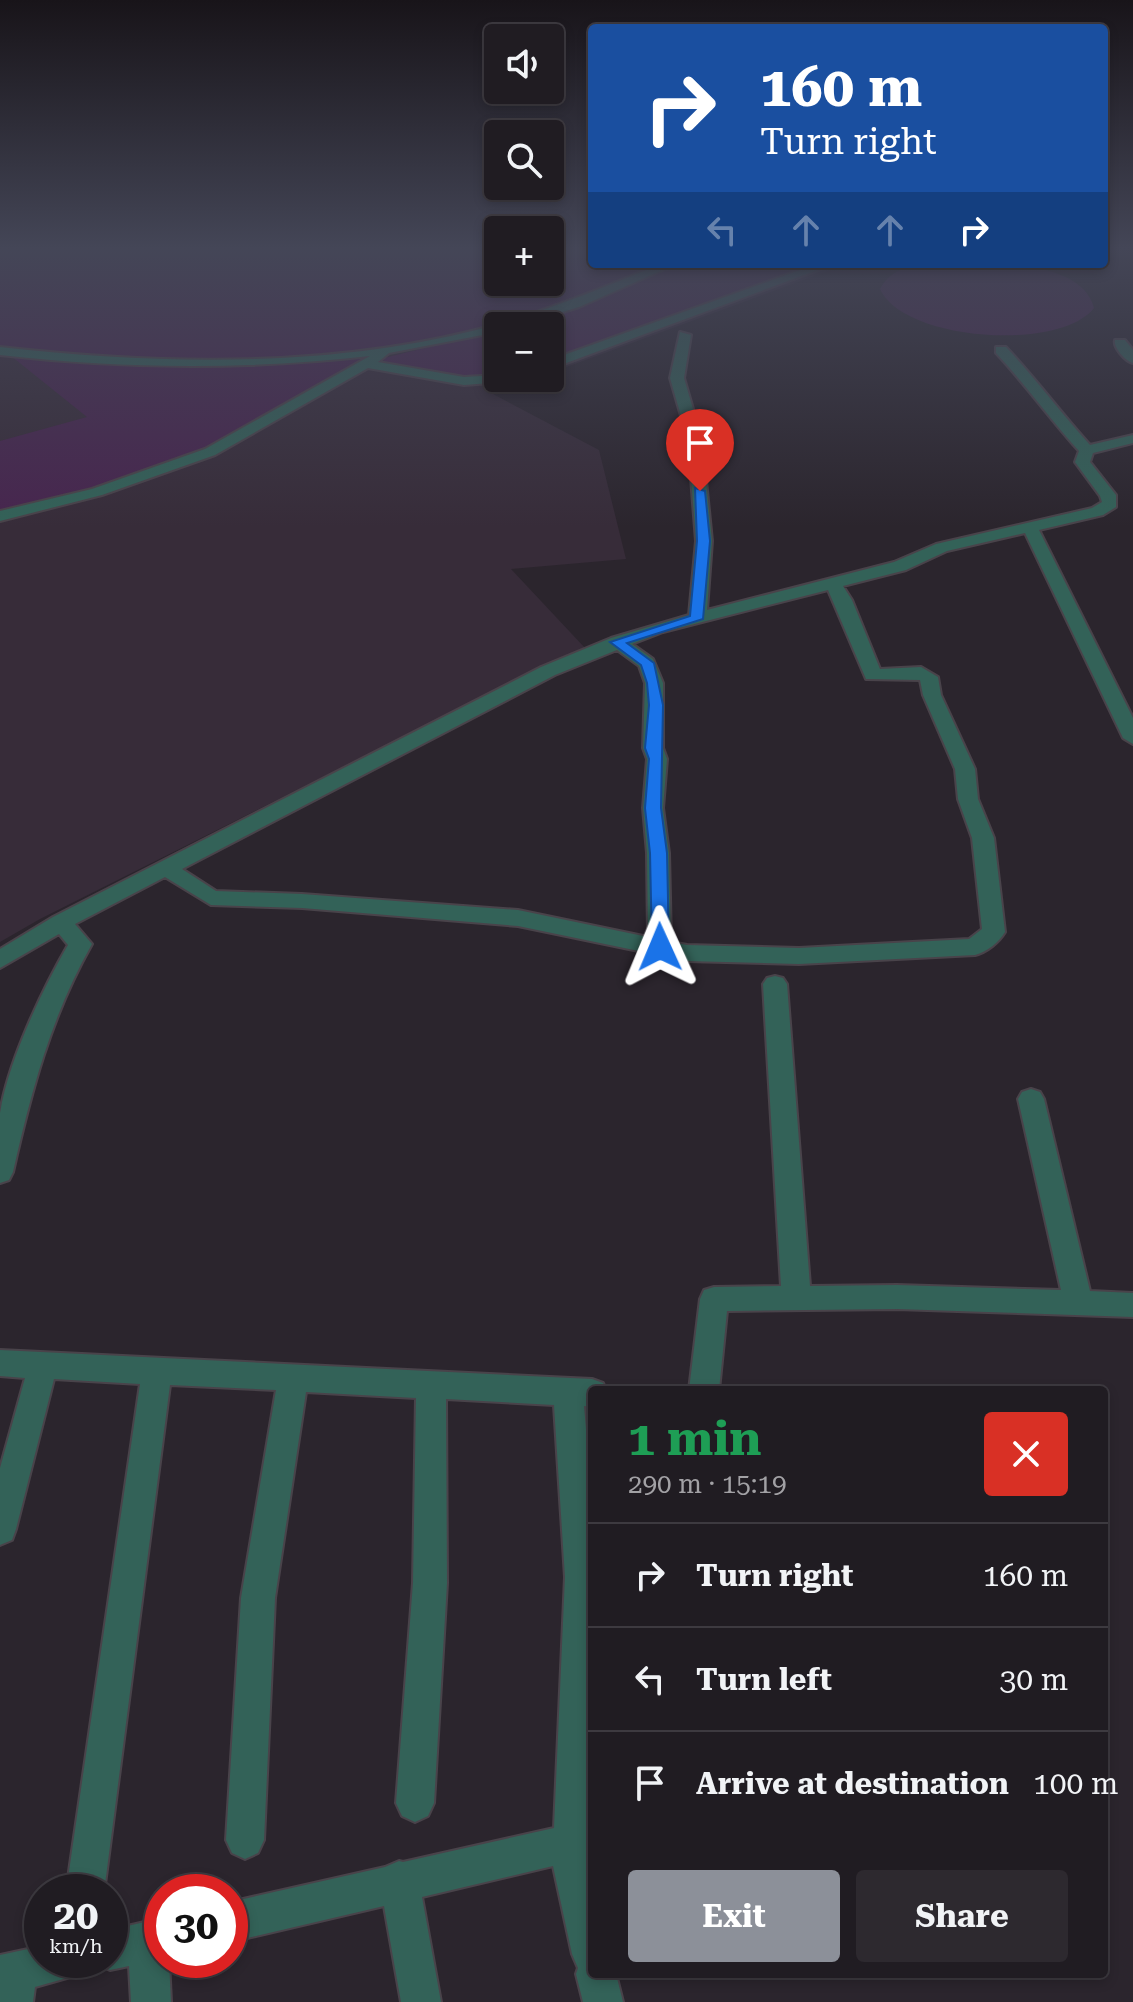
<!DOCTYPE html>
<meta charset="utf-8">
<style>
:root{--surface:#201c22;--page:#2d292f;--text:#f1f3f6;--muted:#a2a1a5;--line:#3d3a40;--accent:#8c9099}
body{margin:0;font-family:"Roboto Serif",serif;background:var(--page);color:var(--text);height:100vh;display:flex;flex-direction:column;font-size:30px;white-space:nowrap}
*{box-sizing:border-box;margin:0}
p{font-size:26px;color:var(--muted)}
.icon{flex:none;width:44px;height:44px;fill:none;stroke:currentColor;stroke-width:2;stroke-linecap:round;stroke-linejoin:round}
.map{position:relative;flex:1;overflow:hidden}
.side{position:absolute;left:588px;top:1386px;width:520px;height:592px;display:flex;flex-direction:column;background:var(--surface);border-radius:8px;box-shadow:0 4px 12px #0003,0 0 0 2px var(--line)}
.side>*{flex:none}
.hud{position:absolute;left:588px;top:24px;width:520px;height:244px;border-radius:8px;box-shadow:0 4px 12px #0003,0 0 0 2px var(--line);background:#1a4fa0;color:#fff;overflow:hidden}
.buttons{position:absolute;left:484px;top:24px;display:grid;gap:16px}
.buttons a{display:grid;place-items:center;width:80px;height:80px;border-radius:8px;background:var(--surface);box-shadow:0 4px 12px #0003,0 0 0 2px var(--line);font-size:40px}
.speed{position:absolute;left:24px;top:1874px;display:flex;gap:16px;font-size:40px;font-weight:700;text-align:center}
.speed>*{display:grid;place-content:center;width:104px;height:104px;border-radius:50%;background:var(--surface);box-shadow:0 4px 12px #0003,0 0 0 2px var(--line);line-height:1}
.speed small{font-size:20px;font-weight:400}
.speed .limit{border:12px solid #d22;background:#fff;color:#111}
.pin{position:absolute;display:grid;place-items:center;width:68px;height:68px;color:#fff;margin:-82px -34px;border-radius:50% 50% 50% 0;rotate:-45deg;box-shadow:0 0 8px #0007}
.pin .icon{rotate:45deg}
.me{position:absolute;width:88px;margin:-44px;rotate:359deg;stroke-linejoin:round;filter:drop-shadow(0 0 6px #0008)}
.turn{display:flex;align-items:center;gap:28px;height:168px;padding:0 40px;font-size:36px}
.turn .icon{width:104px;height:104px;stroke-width:2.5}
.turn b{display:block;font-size:56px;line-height:68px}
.lanes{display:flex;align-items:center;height:76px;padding:0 40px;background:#0003;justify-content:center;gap:40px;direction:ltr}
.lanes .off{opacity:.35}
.round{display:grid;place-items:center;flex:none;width:84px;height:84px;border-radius:8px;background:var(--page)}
.headline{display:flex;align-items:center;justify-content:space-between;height:136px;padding:0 40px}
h1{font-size:48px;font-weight:700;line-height:60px;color:#1e9e55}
.button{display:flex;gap:16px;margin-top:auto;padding:16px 40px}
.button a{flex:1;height:92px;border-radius:8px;background:var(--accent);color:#fff;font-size:32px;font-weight:700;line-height:92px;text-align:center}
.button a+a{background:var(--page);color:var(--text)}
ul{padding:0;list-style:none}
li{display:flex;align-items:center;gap:24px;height:104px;padding:0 40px;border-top:2px solid var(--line)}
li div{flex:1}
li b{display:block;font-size:30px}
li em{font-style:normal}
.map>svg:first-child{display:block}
.built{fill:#372c39}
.green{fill:#47254e}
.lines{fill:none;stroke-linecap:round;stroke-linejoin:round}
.minor-casing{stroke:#49434a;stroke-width:4}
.minor{fill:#336258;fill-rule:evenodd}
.route{fill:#1a73e8;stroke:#114b97;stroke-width:2}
</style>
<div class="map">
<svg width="1133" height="2002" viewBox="0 0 1133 2002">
<rect width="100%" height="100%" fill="#2b252d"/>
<path class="built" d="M 0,246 L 498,246 L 498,282 L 550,282 L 550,246 L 592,246 L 592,264 L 847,264 L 550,373 L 550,326 L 498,326 L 498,378 L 537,378 L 493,394 L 599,450 L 626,559 L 511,569 L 585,648 L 514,681 L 40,919 L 0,942 Z"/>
<g class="green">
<path d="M 0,246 L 498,246 L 498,282 L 550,282 L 550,246 L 592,246 L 592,264 L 664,264 C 629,278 594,296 557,307 C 426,348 277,368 139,362 C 93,359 46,352 0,348 Z"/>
<path d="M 677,264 L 820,264 L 550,362 L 550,326 L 512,326 L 583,304 Z"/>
<path d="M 921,264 C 965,264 1080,253 1094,308 C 1060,352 903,341 880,289 C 889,272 903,268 921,264 Z"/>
<path d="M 498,330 L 498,378 L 482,380 L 383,363 L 384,358 Z"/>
<path d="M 376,354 L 196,454 L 114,483 L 0,513 L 0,441 L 87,417 L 11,356 C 43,355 76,365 108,365 C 198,367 286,362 376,354 Z"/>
</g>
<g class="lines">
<g class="minor-casing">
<g id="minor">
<path d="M 660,264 L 676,264 L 579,307 L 517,326 L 498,326 L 498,332 L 389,353 L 378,362 L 464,377 L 498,375 L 498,378 L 517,378 L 515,381 L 464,385 L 368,368 L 215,455 L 102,495 L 0,521 L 0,511 L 92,489 L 205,449 L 370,356 C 245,370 124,369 0,355 L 0,347 C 163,365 335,369 495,325 C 551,309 606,287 660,264 Z"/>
<path d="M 817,264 L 834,264 L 550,369 L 550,360 Z"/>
<path d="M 680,332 L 691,335 L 684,378 L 702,440 L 712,541 L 707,610 L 894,562 L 936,544 L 1092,508 L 1102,502 L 1100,496 L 1075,462 L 1079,451 C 1050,419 1026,385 996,353 L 996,347 L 1006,347 C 1036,379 1061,413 1090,445 L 1133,435 L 1133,443 L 1093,453 L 1090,462 L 1116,495 L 1116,507 L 1103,515 L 1039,530 L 1133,718 L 1133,744 L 1123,738 L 1025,533 L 947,551 L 906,570 L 843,586 L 852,600 L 880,669 L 921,667 L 938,677 L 941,695 L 975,769 L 978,799 L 994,838 L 1005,932 C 999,942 987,952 975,955 L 799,964 L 687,961 L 518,926 L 302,908 L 211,905 L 165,877 L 75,924 L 92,944 C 51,1016 31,1092 13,1172 L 9,1180 L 0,1183 C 0,1160 0,1136 0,1113 C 8,1062 42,990 68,945 L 59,934 L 0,968 L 0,949 L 53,917 L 541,667 L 611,638 L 689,615 L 696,541 L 688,440 L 670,378 ZM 828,590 L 866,679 L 920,680 L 923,695 L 955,769 L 958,799 L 972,838 L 982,929 L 969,939 L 799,948 L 687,945 L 671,942 L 669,853 L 663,808 L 667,759 L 663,748 L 663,683 L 653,659 L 632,644 L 663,632 ZM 617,650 L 639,666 L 645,683 L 643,748 L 647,759 L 643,808 L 647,853 L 648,937 L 518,910 L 302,894 L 216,891 L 182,869 L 555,675 Z"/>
<path d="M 1115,340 L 1125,340 L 1133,350 L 1133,363 C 1125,361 1113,347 1115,340 Z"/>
<path d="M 775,976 L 783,978 L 787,984 L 810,1286 L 897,1285 L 1061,1290 L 1018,1099 L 1022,1092 L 1031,1089 L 1040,1092 L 1044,1099 L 1090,1291 L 1133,1293 L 1133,1317 L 897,1309 L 727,1311 L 719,1390 L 689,1390 L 700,1299 L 704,1290 L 714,1287 L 781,1286 L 763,984 L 767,978 Z"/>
<path d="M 0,1350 L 592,1379 L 603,1383 L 606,1390 L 592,1390 L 592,1407 L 584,1406 L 592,1496 L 592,1857 L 589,1858 L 592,1974 L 616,1974 L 623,2002 L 583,2002 L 576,1974 L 578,1968 L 572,1954 L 553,1866 L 422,1897 L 441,2002 L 401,2002 L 384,1906 L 230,1942 L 230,1902 L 385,1867 L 399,1861 L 403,1862 L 554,1828 L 565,1577 L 554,1405 L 446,1399 L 447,1583 L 434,1803 L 428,1816 L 415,1822 L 402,1816 L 396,1803 L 413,1583 L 416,1398 L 306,1392 L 275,1598 L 264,1840 L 258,1853 L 245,1859 L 232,1853 L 226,1840 L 241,1598 L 276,1390 L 170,1385 L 104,1892 L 66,1892 L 140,1384 L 54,1379 L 16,1529 L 12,1540 L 0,1545 L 0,1468 L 25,1378 L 0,1376 Z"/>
<path d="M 162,1918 L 162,1960 L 169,1960 L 171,2002 L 131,2002 L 129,1966 L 110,1970 L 96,1964 L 94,1960 L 110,1960 L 110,1930 Z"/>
<path d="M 42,1946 L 42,1960 L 87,1960 L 81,1974 L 35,1987 L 33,2002 L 0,2002 L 0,1955 Z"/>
</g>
</g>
<use href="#minor" class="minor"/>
</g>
<linearGradient id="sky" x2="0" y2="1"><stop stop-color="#181419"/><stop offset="0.47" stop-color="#444657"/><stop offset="1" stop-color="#444657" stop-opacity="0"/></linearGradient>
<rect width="1133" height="527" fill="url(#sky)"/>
<path class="route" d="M 695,488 L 705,491 L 710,541 L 703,619 L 627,643 L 654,663 L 663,705 L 661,808 L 667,853 L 669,947 L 660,953 L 652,947 L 650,853 L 645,808 L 649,759 L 645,748 L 649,705 L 647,683 L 641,665 L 610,642 L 690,616 L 697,541 Z"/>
</svg>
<div class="buttons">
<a><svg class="icon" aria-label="sound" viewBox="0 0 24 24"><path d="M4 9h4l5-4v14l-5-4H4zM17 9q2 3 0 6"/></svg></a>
<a><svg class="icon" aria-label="search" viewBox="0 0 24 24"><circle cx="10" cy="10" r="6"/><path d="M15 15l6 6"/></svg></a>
<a>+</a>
<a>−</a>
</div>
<div class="speed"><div>20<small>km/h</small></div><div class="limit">30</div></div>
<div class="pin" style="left:700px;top:491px;background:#d93025"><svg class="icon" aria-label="arrive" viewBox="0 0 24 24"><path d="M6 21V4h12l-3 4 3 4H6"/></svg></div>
<svg class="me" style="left:660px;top:947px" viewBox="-20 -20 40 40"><path d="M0-17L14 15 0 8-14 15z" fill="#1a73e8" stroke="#fff" stroke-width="4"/></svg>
<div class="hud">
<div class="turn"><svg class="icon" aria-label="right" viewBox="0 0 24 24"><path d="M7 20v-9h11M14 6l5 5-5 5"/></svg><div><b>160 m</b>Turn right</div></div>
<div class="lanes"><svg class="icon off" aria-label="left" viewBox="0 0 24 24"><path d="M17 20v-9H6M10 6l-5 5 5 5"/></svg><svg class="icon off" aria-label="ahead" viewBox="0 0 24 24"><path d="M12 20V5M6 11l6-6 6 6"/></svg><svg class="icon off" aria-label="ahead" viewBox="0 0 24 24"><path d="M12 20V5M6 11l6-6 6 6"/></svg><svg class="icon" aria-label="right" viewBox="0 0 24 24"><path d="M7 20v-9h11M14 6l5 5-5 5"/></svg></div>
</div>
<section class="side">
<div class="headline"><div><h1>1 min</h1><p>290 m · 15:19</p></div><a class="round" style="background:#d93025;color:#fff"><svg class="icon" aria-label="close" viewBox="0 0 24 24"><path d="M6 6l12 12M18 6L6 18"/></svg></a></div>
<ul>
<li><svg class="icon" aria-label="right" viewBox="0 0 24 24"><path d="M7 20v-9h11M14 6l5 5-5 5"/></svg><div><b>Turn right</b></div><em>160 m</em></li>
<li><svg class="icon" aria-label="left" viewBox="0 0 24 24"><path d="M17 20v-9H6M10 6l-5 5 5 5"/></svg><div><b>Turn left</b></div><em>30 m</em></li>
<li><svg class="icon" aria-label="arrive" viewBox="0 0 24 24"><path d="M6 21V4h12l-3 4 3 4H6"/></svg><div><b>Arrive at destination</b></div><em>100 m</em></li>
</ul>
<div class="button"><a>Exit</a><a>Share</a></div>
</section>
</div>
